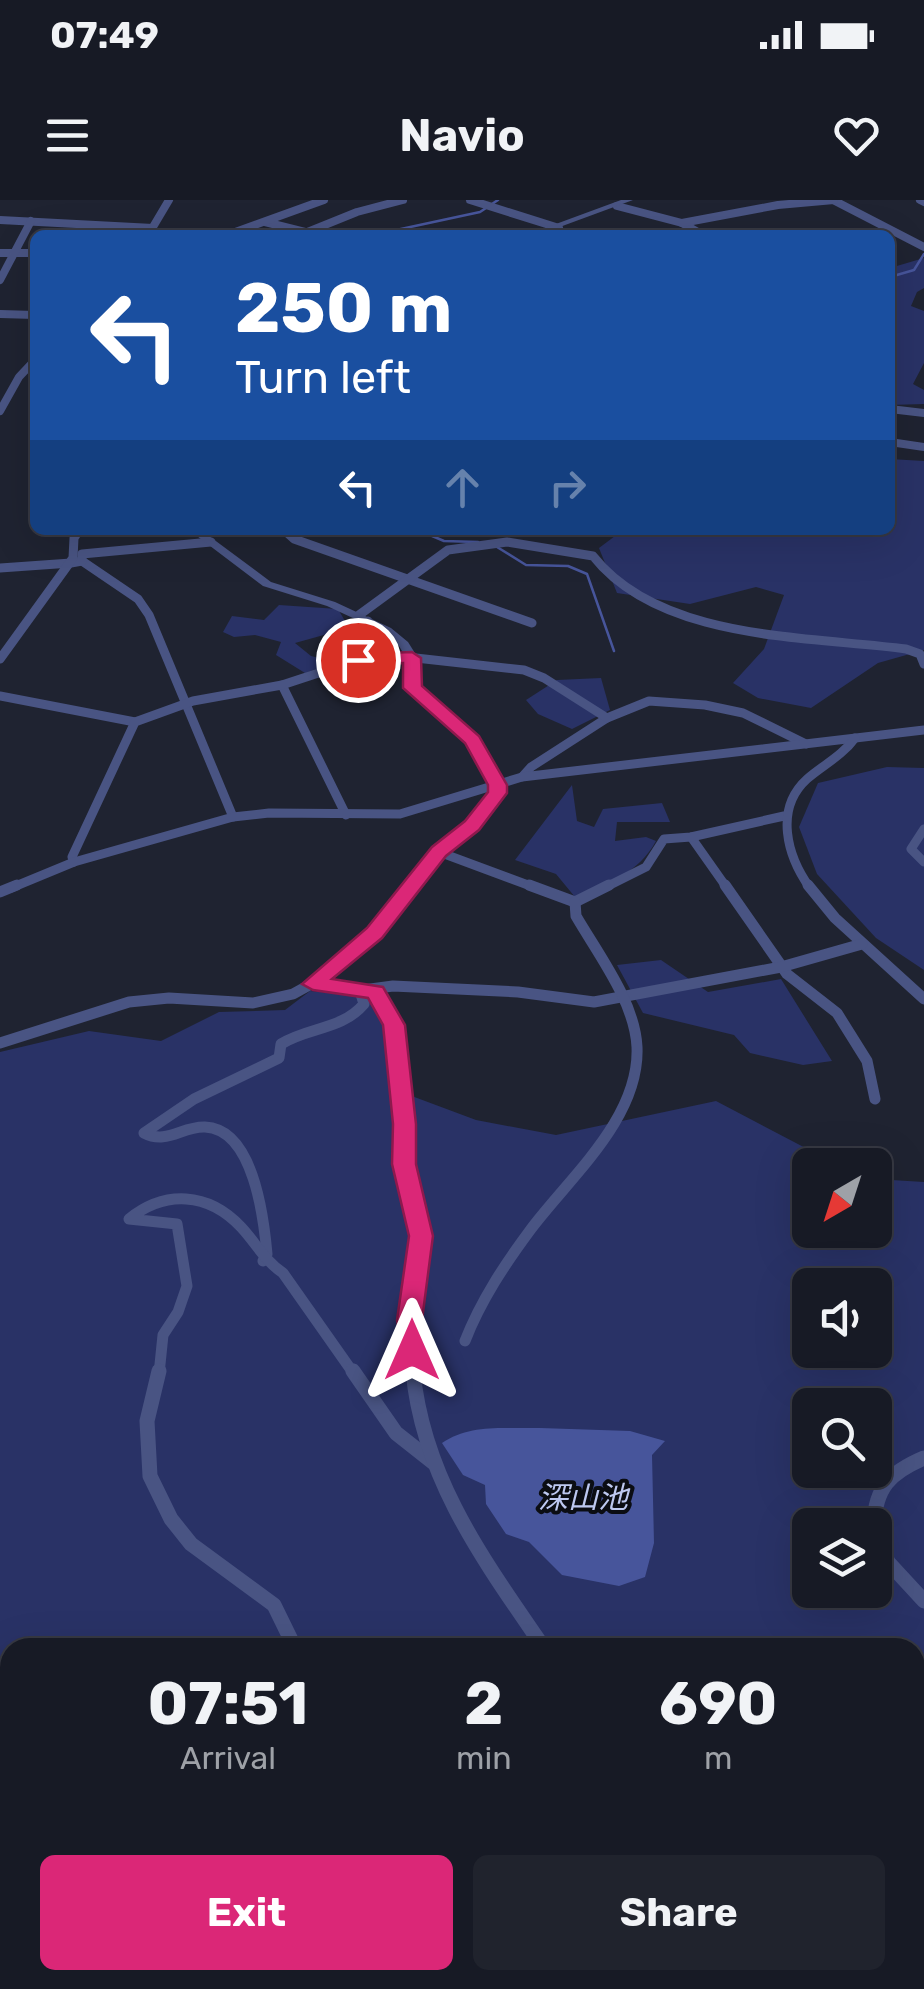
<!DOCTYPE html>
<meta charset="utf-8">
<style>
:root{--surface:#171a25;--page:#20232d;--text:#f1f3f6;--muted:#9ea1a7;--line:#363842;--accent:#db2777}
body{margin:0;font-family:Rubik,"Noto Sans JP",sans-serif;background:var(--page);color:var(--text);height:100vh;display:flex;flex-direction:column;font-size:38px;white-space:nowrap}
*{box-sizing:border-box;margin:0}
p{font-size:32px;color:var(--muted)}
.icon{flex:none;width:55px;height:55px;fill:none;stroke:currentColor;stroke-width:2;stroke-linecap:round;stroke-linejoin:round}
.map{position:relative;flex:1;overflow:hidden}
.side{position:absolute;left:0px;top:1438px;width:925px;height:352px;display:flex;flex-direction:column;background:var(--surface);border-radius:30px 30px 0 0;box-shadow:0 10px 40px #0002,0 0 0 2px var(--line)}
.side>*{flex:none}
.banner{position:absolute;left:30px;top:30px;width:865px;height:305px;border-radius:15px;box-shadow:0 10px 40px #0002,0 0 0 2px var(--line);background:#1a4fa0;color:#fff;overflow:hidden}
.needle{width:65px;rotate:219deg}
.fabs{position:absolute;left:792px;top:948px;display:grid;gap:20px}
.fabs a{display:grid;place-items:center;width:100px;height:100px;border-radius:15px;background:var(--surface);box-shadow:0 10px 40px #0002,0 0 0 2px var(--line);font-size:50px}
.pin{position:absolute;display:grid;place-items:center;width:85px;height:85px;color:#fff;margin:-42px;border:5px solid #fff;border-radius:50%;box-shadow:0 2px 10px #0007}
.me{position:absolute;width:110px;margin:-55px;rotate:0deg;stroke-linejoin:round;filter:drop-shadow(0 0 8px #0008)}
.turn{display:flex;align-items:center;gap:35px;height:210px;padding:0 40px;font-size:45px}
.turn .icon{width:130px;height:130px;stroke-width:2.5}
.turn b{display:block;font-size:70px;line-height:85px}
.lanes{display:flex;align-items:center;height:95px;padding:0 40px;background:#0003;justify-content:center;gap:50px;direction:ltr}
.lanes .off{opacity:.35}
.eta{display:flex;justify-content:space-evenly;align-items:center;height:170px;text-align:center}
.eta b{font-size:60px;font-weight:700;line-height:70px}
.primary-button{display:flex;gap:20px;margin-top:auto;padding:20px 40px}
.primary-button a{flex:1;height:115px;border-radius:15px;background:var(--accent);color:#fff;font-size:40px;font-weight:700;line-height:115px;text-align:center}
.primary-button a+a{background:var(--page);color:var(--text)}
.status{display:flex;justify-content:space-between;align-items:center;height:70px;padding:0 50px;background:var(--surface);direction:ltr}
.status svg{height:28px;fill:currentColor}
header{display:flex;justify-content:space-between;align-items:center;height:130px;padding:0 40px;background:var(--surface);font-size:45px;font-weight:700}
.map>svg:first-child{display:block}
.green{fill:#293266;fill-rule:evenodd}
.water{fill:#47559b}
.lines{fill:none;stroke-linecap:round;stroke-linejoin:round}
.stream{stroke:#47559b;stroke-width:2.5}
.minor-far3{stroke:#495483;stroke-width:8}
.minor-far2{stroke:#495483;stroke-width:9}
.minor-far1{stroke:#495483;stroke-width:11}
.minor{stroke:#495483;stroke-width:15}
.tertiary{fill:#495483;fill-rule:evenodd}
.route{fill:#db2777;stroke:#8e194d;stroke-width:2.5}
.labels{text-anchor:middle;stroke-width:8;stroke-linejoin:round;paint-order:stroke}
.water-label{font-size:30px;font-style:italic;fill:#bdc8f0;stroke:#0b0d13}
</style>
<div class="status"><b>07:49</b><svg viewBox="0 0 49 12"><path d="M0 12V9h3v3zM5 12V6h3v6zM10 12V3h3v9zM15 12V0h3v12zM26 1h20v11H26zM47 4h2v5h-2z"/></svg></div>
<header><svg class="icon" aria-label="menu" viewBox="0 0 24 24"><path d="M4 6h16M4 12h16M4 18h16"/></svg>Navio<svg class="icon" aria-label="heart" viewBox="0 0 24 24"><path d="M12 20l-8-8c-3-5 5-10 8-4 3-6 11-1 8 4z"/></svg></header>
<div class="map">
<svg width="924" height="1789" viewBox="0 0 924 1789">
<rect width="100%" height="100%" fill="#1f2331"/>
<g class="green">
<path d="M 924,58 L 924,88 L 917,92 L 911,106 L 924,111 L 924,163 L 913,184 L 924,190 L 924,204 L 890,205 L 890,68 Z"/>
<path d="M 890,259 L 924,261 L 924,450 L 878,463 L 811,508 L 758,498 L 733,483 L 764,449 L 784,395 L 756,387 L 690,404 L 617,393 L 599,348 L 623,330 L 890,330 Z"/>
<path d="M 279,405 L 338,409 L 349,428 L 295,443 L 311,456 L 336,462 L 305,473 L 276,455 L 281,442 L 255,435 L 234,437 L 223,432 L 232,416 L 264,420 Z"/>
<path d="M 601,478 L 610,510 L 572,529 L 538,514 L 526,500 L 557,480 Z"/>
<path d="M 887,567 L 924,568 L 924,770 L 876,738 L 817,674 L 799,627 L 818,583 Z"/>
<path d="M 572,585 L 577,621 L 594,627 L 603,609 L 662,603 L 670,622 L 617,622 L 615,641 L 646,637 L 656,641 C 638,674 608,683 575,697 L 556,674 L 515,660 Z"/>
<path d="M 661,760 L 708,792 L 781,779 L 832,861 L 803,865 L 750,853 L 734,835 L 643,813 L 617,765 Z"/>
<path d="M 310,791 L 373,797 L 388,808 L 401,892 L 476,920 L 556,935 L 716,901 L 838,965 L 810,965 L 810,1030 L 875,1030 L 875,979 L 924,982 L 924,1789 L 0,1789 L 0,852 L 89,831 L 161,841 L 219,812 L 285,810 ZM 810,1085 L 875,1085 L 875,1150 L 810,1150 ZM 810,1205 L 875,1205 L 875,1270 L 810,1270 ZM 810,1325 L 875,1325 L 875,1390 L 810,1390 ZM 10,1448 L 915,1448 L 915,1780 L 10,1780 Z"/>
</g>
<path class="water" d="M 540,1228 L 630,1231 L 665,1241 L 652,1255 L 654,1343 L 645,1377 L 619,1386 L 562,1375 L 529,1342 L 506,1334 L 486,1304 L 485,1285 L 463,1275 L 442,1243 C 470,1223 508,1229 540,1228 Z"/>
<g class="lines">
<g class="stream">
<path d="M 373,35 L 480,12 L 498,0"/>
<path d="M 890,77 L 914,70 L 924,54"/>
<path d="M 418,330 L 444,341 L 478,342"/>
<path d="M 497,347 L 526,365 L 568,366 L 587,374 L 614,451"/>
</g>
<g class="minor-far3">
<path d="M 470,0 L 559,28"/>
<path d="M 833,0 L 924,47"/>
<path d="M 920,0 L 924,2"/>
<path d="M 617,6 L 682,23 L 703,35"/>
<path d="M 0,20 L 153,28"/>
<path d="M 265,22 L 309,33"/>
<path d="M 682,23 L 778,5 L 834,0"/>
<path d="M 150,32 L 169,0"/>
<path d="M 227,35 L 324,0"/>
<path d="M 300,35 L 357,12 L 403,0"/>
<path d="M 0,53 L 35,53"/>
<path d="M 0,80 L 31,21"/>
<path d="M 0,114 L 35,115"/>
<path d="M 890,209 L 924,213"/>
<path d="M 0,211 L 19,177 L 35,160"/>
<path d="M 890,242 L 924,247"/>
</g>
<g class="minor-far2">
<path d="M 284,330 L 294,339 L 532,423"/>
<path d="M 82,361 L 138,399 L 149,415 L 233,617"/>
<path d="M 0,368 L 71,363 L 82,361 L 82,354 L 211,342"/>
<path d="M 359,415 L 448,350 L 507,342 L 593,356 C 660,441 808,436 906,449 L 920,454 L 924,464"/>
<path d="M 0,459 L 73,358 L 74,338 L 79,330"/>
<path d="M 358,460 L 368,421"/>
<path d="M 282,485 L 346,615"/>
<path d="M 0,496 L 135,522"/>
<path d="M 522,577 L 531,567 L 607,518 L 649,501 L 705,505 L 743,513 L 806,544"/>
<path d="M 924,629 L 911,649 L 924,662"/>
<path d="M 691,637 L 727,688"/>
<path d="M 439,652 L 536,688"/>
<path d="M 74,662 L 72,657 L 135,522 L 193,501 L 282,485 L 358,460 L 407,457 L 524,470 L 544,478 L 607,518"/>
<path d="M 11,688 L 74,662 L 233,617 L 269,613 L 400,614 L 522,577 L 924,530"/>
<path d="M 604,688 L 646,667 L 664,639 L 691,637 L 784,616"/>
<path d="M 810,688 C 787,656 774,609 807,579 C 823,565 842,556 855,538"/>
</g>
<g class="minor-far1">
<path d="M 529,685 L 575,702 L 609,685"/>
<path d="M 725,685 L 787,774 L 837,813 L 867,861 L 875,899"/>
<path d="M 808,685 L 835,718 L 924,799"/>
<path d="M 0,692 L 17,685"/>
<path d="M 375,792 L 394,825 L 404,964 L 421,1036 L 409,1120 L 414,1174"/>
<path d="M 0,843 L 129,802 L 169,798 L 253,803 L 293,794 L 313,783 L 363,790 L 393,786 L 518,792 L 594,802 L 781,767 L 862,744"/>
<path d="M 263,1061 L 267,1054 C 264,1020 254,929 205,927 C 182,926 167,945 144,933 L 194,899 L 279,858 L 281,844 C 308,827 342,830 364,804 L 360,791"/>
<path d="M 465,1141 C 481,1100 505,1064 531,1029 C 570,977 640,918 637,847 C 635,802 598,754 576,716 L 575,702"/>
<path d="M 159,1174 L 163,1135 L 178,1112 L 187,1086 L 177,1024 L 129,1019 C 165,990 208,992 241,1027 C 256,1043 264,1060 283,1073 L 354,1174"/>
</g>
<g class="minor">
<path d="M 159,1171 L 147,1221 L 150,1276 L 171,1319 L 191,1344 L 274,1405 L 295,1448"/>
<path d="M 353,1171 L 396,1233 L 434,1263"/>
<path d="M 413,1171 C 423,1279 485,1362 544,1448"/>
<path d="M 874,1325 C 875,1287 891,1272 924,1258"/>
<path d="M 875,1330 L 888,1362 L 924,1401"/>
<path d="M 915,1492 L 924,1480"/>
<path d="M 915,1593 L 924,1585"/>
<path d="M 351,1780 L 365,1789"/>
<path d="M 662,1780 L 667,1789"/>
</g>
<g class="tertiary">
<path d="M 621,0 L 633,0 L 538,35 L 526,35 Z"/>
<path d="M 189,330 L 201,330 L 271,382 L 335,402 L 391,428 L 408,442 L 418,458 L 419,487 L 477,537 L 504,585 L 503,593 L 477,629 L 444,655 L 379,736 L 318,786 L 308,786 L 306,783 L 369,730 L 434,649 L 467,623 L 491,593 L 492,585 L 468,542 L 407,488 L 406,458 L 399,446 L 383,432 L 327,406 L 263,386 Z"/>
</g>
</g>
<path class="route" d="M 412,452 L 421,458 L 422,486 L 479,536 L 507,585 L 507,593 L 479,630 L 446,656 L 382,738 L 332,779 L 383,787 L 405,825 L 416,924 L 416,964 L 433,1036 L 422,1120 L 425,1150 L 421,1157 L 403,1157 L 397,1120 L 409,1036 L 392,964 L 393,924 L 383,825 L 368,798 L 313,790 L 302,784 L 367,728 L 432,647 L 465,621 L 488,592 L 488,585 L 465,543 L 403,488 L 403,463 L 358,465 L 349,460 L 358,454 Z"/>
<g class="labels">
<g class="water-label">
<text x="583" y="1308">深山池</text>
</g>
</g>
</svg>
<div class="fabs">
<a><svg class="needle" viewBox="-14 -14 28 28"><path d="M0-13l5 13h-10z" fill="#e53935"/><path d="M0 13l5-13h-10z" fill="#9ea1a7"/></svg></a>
<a><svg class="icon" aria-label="sound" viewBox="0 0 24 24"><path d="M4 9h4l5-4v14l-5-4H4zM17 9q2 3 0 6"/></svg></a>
<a><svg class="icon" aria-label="search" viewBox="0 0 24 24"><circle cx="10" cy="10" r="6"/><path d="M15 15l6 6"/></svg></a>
<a><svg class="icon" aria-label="layers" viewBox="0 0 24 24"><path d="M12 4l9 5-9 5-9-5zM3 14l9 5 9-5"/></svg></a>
</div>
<div class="pin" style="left:358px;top:460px;background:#d93025"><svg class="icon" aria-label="arrive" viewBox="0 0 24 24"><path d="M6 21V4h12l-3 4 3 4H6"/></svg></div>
<svg class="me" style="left:412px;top:1150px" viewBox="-20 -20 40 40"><path d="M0-17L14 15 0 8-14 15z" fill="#db2777" stroke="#fff" stroke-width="4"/></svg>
<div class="banner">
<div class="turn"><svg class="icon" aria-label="left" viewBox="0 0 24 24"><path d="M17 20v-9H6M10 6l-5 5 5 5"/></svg><div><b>250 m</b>Turn left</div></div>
<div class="lanes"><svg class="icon" aria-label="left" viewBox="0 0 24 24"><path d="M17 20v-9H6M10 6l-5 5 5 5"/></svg><svg class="icon off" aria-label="ahead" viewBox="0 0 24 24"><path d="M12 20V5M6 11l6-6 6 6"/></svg><svg class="icon off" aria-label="right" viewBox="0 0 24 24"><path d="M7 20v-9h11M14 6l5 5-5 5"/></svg></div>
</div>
<section class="side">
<div class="eta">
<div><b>07:51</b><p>Arrival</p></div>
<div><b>2</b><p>min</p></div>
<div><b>690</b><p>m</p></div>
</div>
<div class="primary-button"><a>Exit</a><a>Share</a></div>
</section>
</div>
